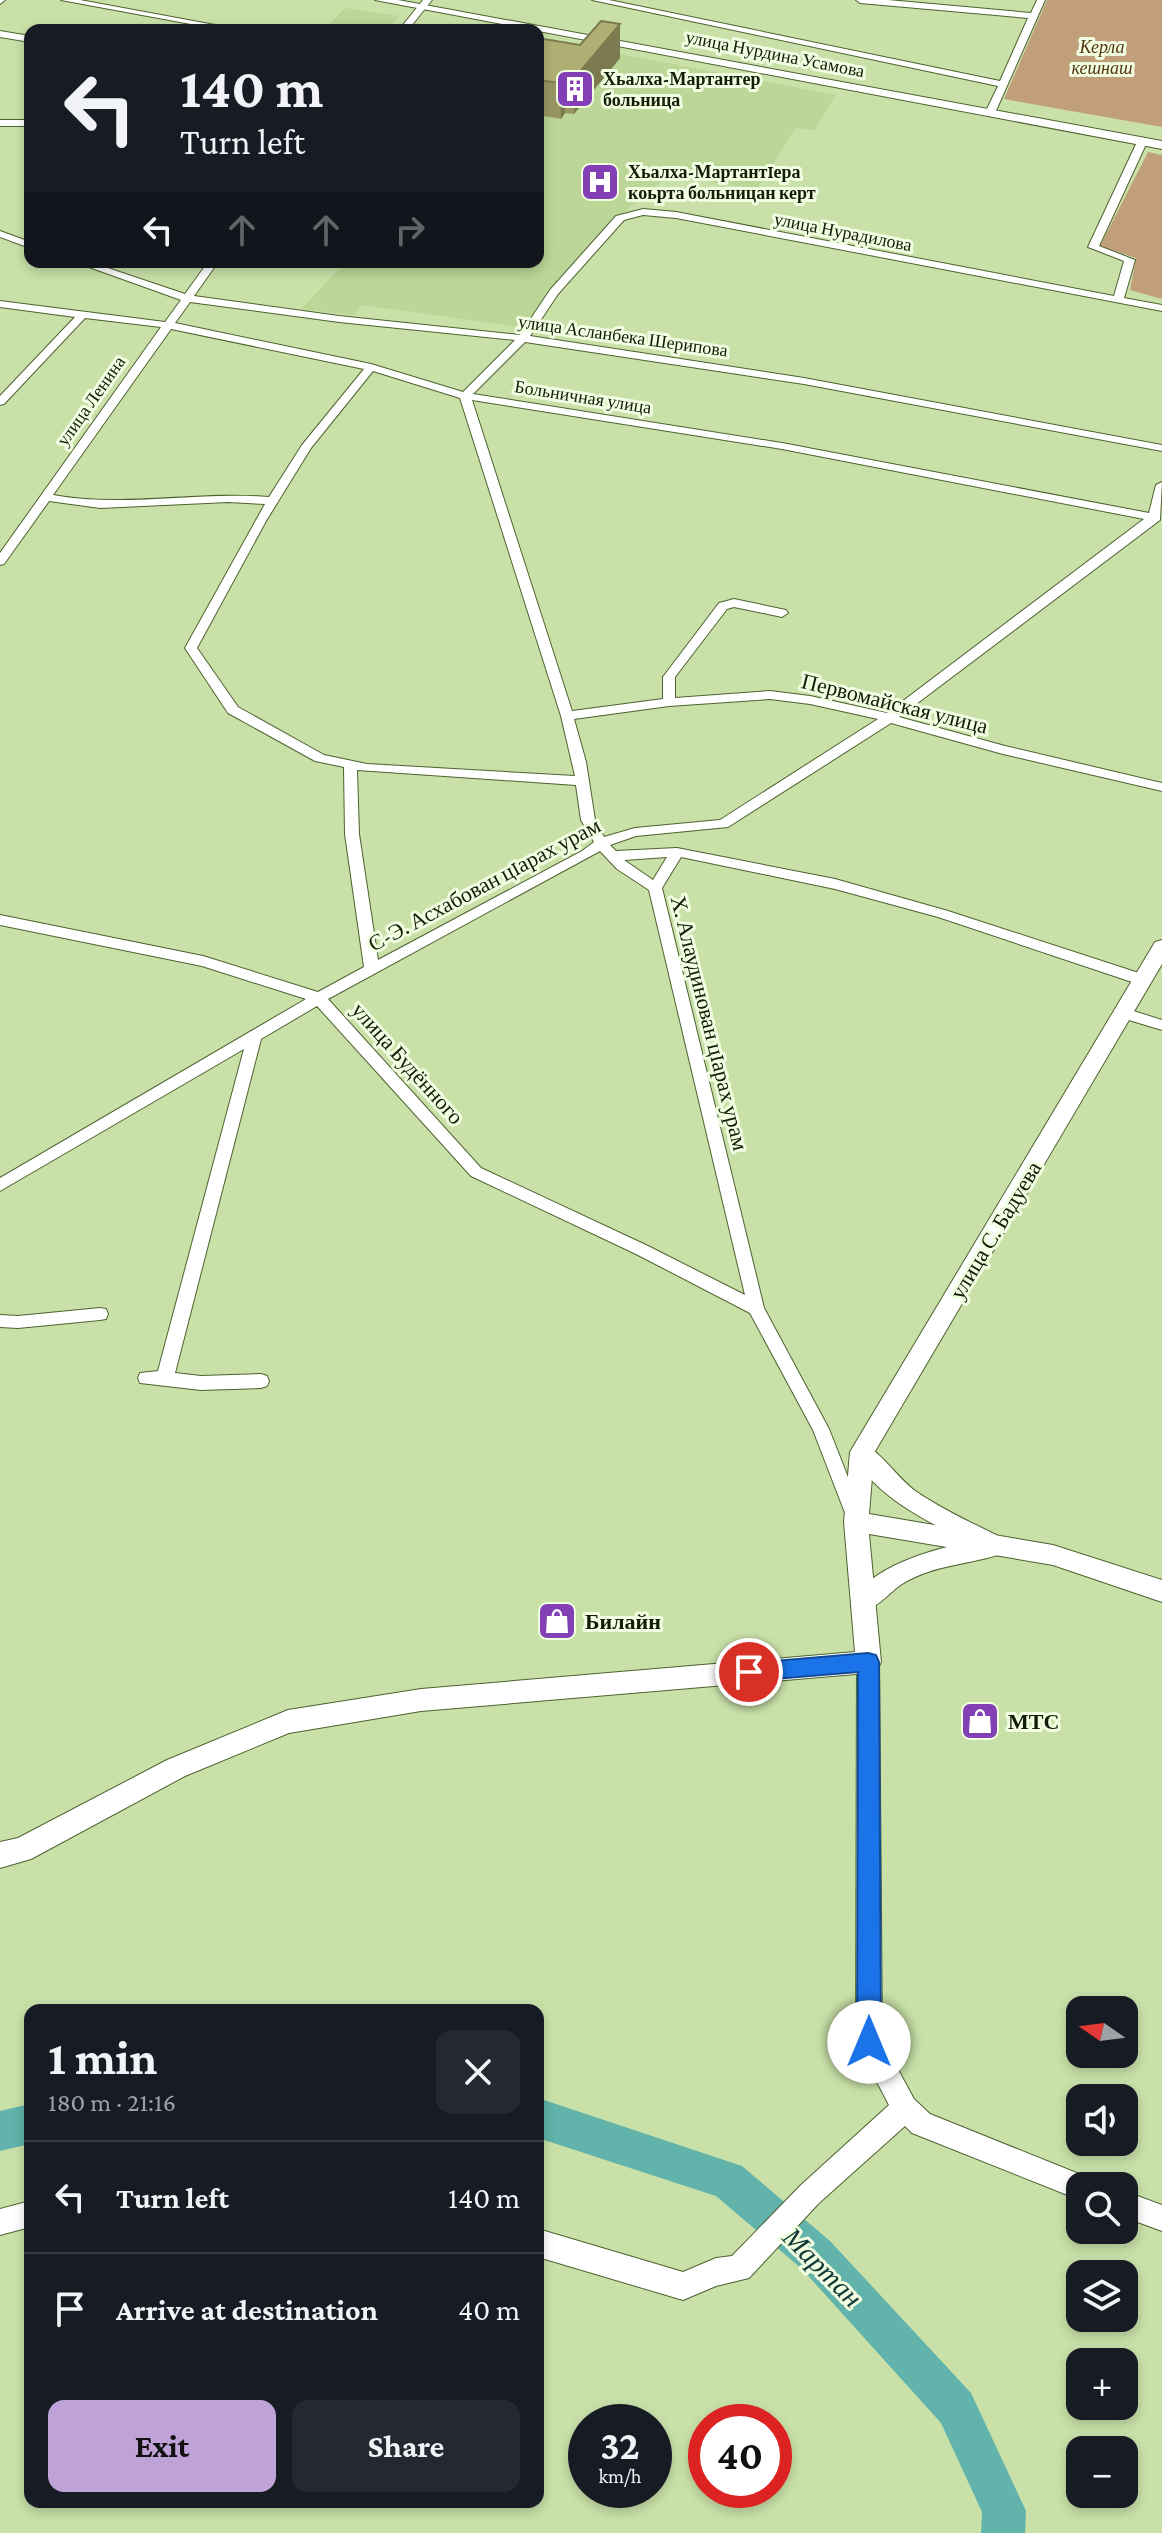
<!DOCTYPE html>
<meta charset="utf-8">
<style>
:root{--surface:#171b24;--page:#242831;--text:#f1f3f6;--muted:#9ea1a6;--line:#363941;--accent:#bfa2d8}
body{margin:0;font-family:"Crimson Pro",serif;background:var(--page);color:var(--text);height:100vh;display:flex;flex-direction:column;font-size:30px;white-space:nowrap}
*{box-sizing:border-box;margin:0}
p{font-size:26px;color:var(--muted)}
.icon{flex:none;width:44px;height:44px;fill:none;stroke:currentColor;stroke-width:2;stroke-linecap:round;stroke-linejoin:round}
.map{position:relative;flex:1;overflow:hidden}
.sheet{position:absolute;left:24px;top:2004px;width:520px;height:504px;display:flex;flex-direction:column;background:var(--surface);border-radius:16px;box-shadow:0 4px 12px #0003}
.sheet>*{flex:none}
.hud{position:absolute;left:24px;top:24px;width:520px;height:244px;border-radius:16px;box-shadow:0 4px 12px #0003;background:#171b24;color:var(--text);overflow:hidden}
.needle{width:52px;rotate:284deg}
.buttons{position:absolute;left:1066px;top:1996px;display:grid;gap:16px}
.buttons a{display:grid;place-items:center;width:72px;height:72px;border-radius:16px;background:var(--surface);box-shadow:0 4px 12px #0003;font-size:40px}
.speed{position:absolute;left:568px;top:2404px;display:flex;gap:16px;font-size:40px;font-weight:700;text-align:center}
.speed>*{display:grid;place-content:center;width:104px;height:104px;border-radius:50%;background:var(--surface);box-shadow:0 4px 12px #0003;line-height:1}
.speed small{font-size:20px;font-weight:400}
.speed .limit{border:12px solid #d22;background:#fff;color:#111}
.pin{position:absolute;display:grid;place-items:center;width:68px;height:68px;color:#fff;margin:-34px;border:4px solid #fff;border-radius:50%;box-shadow:0 2px 8px #0007}
.me{position:absolute;width:88px;margin:-44px;rotate:0deg;stroke-linejoin:round;filter:drop-shadow(0 0 6px #0008)}
.turn{display:flex;align-items:center;gap:28px;height:168px;padding:0 24px;font-size:36px}
.turn .icon{width:104px;height:104px;stroke-width:2.5}
.turn b{display:block;font-size:56px;line-height:68px}
.lanes{display:flex;align-items:center;height:76px;padding:0 24px;background:#0003;justify-content:center;gap:40px;direction:ltr}
.lanes .off{opacity:.35}
.round{display:grid;place-items:center;flex:none;width:84px;height:84px;border-radius:16px;background:var(--page)}
.summary{display:flex;align-items:center;justify-content:space-between;height:136px;padding:0 24px}
h1{font-size:48px;font-weight:700;line-height:60px}
.cta{display:flex;gap:16px;margin-top:auto;padding:16px 24px}
.cta a{flex:1;height:92px;border-radius:16px;background:var(--accent);color:#111;font-size:32px;font-weight:700;line-height:92px;text-align:center}
.cta a+a{background:var(--page);color:var(--text)}
ul{padding:0;list-style:none}
li{display:flex;align-items:center;gap:24px;height:112px;padding:0 24px;border-top:2px solid var(--line)}
li div{flex:1}
li b{display:block;font-size:30px}
li em{font-style:normal}
.map>svg:first-child{display:block}
.built{fill:#bbd696}
.green{fill:#c29f7b}
.lines{fill:none;stroke-linecap:round;stroke-linejoin:round}
.river{fill:#61b3ab;fill-rule:evenodd}
.minor-casing{stroke:#4d622e;stroke-width:2}
.tertiary-casing{stroke:#4d622e;stroke-width:2}
.secondary-casing{stroke:#4d622e;stroke-width:2}
.minor{fill:#fff;fill-rule:evenodd}
.tertiary{fill:#fff;fill-rule:evenodd}
.secondary{fill:#fff;fill-rule:evenodd}
.wall{fill:#979663}
.shaded-wall{fill:#7b7a50}
.building{fill:#b0af73;stroke:#7b7a50;stroke-width:2}
.route{fill:#1a73e8;stroke:#114b97;stroke-width:2}
.labels{text-anchor:middle;stroke-width:6;stroke-linejoin:round;paint-order:stroke}
.far-park-label{font-size:18px;font-style:italic;fill:#54350f;stroke:#f1fee1}
.far-street-label{font-size:18px;fill:#131c06;stroke:#f1fee1}
.far-poi-label{font-size:18px;font-weight:bold;fill:#131c06;stroke:#f1fee1;text-anchor:start}
.street-label{font-size:22px;fill:#131c06;stroke:#f1fee1}
.poi-label{font-size:22px;font-weight:bold;fill:#131c06;stroke:#f1fee1;text-anchor:start}
.near-water-label{font-size:28px;font-style:italic;fill:#0f3834;stroke:#f1fee1}
</style>
<div class="map">
<svg width="1162" height="2533" viewBox="0 0 1162 2533">
<rect width="100%" height="100%" fill="#c9e1a9"/>
<g class="built">
<path d="M 345,8 L 399,16 L 387,30 L 326,28 Z"/>
<path d="M 546,40 L 836,95 L 814,130 L 796,128 L 757,189 L 669,176 L 634,203 L 602,235 L 527,328 L 362,305 L 354,315 L 301,309 L 346,262 L 538,262 L 538,49 Z"/>
</g>
<g class="green">
<path d="M 1047,0 L 1162,0 L 1162,127 L 1004,99 Z"/>
<path d="M 1148,152 L 1162,155 L 1162,299 L 1130,290 L 1136,258 L 1100,246 Z"/>
</g>
<g class="lines">
<g class="river">
<path d="M 538,2098 L 742,2166 L 830,2241 L 971,2393 L 1026,2511 L 1025,2533 L 981,2533 L 982,2512 L 941,2423 L 802,2269 L 716,2196 L 538,2138 Z"/>
<path d="M 30,2104 L 30,2144 L 0,2151 L 0,2111 Z"/>
</g>
<g class="minor-casing">
<g id="minor">
<path d="M 0,0 L 5,0 L 0,4 Z"/>
<path d="M 61,0 L 80,0 L 242,30 L 223,30 Z"/>
<path d="M 423,0 L 432,0 L 408,30 L 399,30 Z"/>
<path d="M 592,0 L 609,0 L 1000,81 L 1028,18 L 860,3 L 856,0 L 888,0 L 1031,13 L 1037,0 L 1045,0 L 995,113 L 990,116 L 985,113 L 998,86 Z"/>
<path d="M 0,31 L 30,36 L 30,42 L 0,37 Z"/>
<rect x="0" y="120" width="30" height="6"/>
<path d="M 1142,139 L 1147,142 L 1099,246 L 1135,260 L 1124,298 L 1162,305 L 1162,311 L 676,218 L 643,215 L 624,220 L 558,294 L 530,336 L 804,378 L 1162,445 L 1162,451 L 804,384 L 525,342 L 473,394 L 782,443 L 1149,513 L 1156,485 L 1162,482 L 1160,520 L 899,717 L 1005,746 L 1162,783 L 1162,791 L 1003,754 L 891,723 L 728,827 L 636,836 L 610,845 L 616,851 L 677,848 L 835,879 L 948,911 L 1148,976 L 1150,980 L 1148,984 L 1138,984 L 938,917 L 835,889 L 681,857 L 662,888 L 764,1308 L 829,1429 L 862,1513 L 859,1518 L 853,1520 L 847,1518 L 813,1430 L 750,1313 L 636,1254 L 471,1176 L 317,1006 L 261,1039 L 175,1373 L 201,1376 L 261,1374 L 267,1376 L 269,1381 L 267,1386 L 261,1388 L 201,1390 L 140,1383 L 138,1378 L 140,1373 L 158,1371 L 244,1049 L 0,1191 L 0,1178 L 306,999 L 202,966 L 0,925 L 0,915 L 203,956 L 318,992 L 364,967 L 345,834 L 344,767 L 315,761 L 228,713 L 185,648 L 265,504 L 228,502 L 100,508 L 49,501 L 4,564 L 0,565 L 0,553 L 161,327 L 85,318 L 4,404 L 0,405 L 0,396 L 75,317 L 0,307 L 0,301 L 165,322 L 181,300 L 75,262 L 90,262 L 185,294 L 208,262 L 218,262 L 194,296 L 339,316 L 520,335 L 550,290 L 616,216 L 643,209 L 676,212 L 1114,296 L 1124,261 L 1088,247 L 1137,142 ZM 190,302 L 339,322 L 515,340 L 463,392 L 371,364 L 175,323 ZM 171,329 L 364,369 L 302,445 L 269,497 C 196,491 125,508 53,495 ZM 373,371 L 460,398 L 561,716 L 575,776 L 367,764 L 324,755 L 238,707 L 197,648 L 266,521 L 311,448 ZM 472,400 L 782,449 L 1144,519 L 887,713 L 810,696 L 770,691 L 675,698 L 675,677 L 727,609 L 734,607 L 782,617 L 788,613 L 786,610 L 734,599 L 719,603 L 663,677 L 663,699 L 572,711 ZM 770,699 L 810,704 L 878,719 L 720,820 L 635,828 L 604,837 L 595,820 L 586,762 L 574,719 L 669,706 ZM 357,770 L 576,785 L 581,820 L 594,842 L 582,851 L 378,960 L 359,834 ZM 600,851 L 617,869 L 649,890 L 745,1295 L 648,1246 L 481,1168 L 328,999 ZM 667,857 L 653,880 L 624,860 Z"/>
<path d="M 0,231 L 30,242 L 30,248 L 0,237 Z"/>
<path d="M 1124,1008 L 1162,1020 L 1162,1030 L 1119,1017 L 1117,1013 L 1119,1009 Z"/>
<path d="M 100,1308 L 106,1309 L 108,1314 L 106,1319 L 100,1320 L 18,1328 L 0,1327 L 0,1315 L 18,1316 Z"/>
</g>
</g>
<g class="tertiary-casing">
<g id="tertiary">
<path d="M 375,0 L 398,0 L 1162,141 L 1162,149 Z"/>
<path d="M 862,1443 C 878,1449 898,1478 914,1490 C 942,1510 975,1524 1004,1539 L 1007,1546 L 1004,1553 C 970,1565 934,1564 902,1584 C 888,1593 873,1615 855,1609 L 852,1602 C 869,1567 933,1549 969,1542 C 926,1521 874,1496 851,1452 L 854,1446 Z"/>
<path d="M 868,1652 L 876,1655 L 879,1662 L 882,2040 L 914,2099 L 930,2114 L 1089,2178 L 1093,2186 L 1080,2186 L 1080,2200 L 912,2133 L 905,2126 L 819,2203 L 749,2278 L 716,2286 L 683,2300 L 538,2257 L 538,2229 L 683,2272 L 716,2258 L 732,2256 L 801,2185 L 889,2105 L 856,2042 L 857,1662 L 860,1655 Z"/>
<path d="M 1124,2191 L 1162,2205 L 1162,2231 L 1124,2217 Z"/>
<path d="M 30,2201 L 30,2227 L 0,2235 L 0,2209 Z"/>
</g>
</g>
<g class="secondary-casing">
<path id="secondary" d="M 1162,940 L 1162,964 L 874,1453 L 869,1514 L 1053,1545 L 1162,1580 L 1162,1602 L 1053,1565 L 869,1534 L 881,1662 L 877,1670 L 868,1673 L 421,1711 L 289,1733 L 185,1776 L 31,1859 L 0,1868 L 0,1842 L 18,1838 L 167,1760 L 288,1710 L 421,1689 L 855,1652 L 844,1522 L 850,1452 L 1155,942 Z"/>
</g>
<use href="#minor" class="minor"/>
<use href="#tertiary" class="tertiary"/>
<use href="#secondary" class="secondary"/>
</g>
<path class="wall" d="M 538,46 L 620,58 L 574,114 L 565,113 L 561,119 L 538,115 Z"/>
<g class="shaded-wall">
<path d="M 620,24 L 620,58 L 574,114 L 574,79 Z"/>
<path d="M 565,78 L 565,113 L 561,119 L 560,83 Z"/>
</g>
<path class="building" d="M 601,21 L 620,24 L 574,79 L 565,78 L 560,83 L 538,80 L 538,46 L 544,39 L 580,45 Z"/>
<path class="route" d="M 868,1653 L 876,1655 L 879,1662 L 881,2042 L 877,2050 L 869,2053 L 861,2050 L 857,2042 L 858,1672 L 749,1681 L 742,1679 L 739,1672 L 742,1665 L 749,1663 Z"/>
<defs>
<g id="building-square" transform="scale(2)"><rect x="-9" y="-9" width="18" height="18" rx="4" fill="#8240b4" stroke="#f1fee1"/><path d="M-4-6H4V6H1V3H-1V6H-4ZM-2.5-4.3h1.7v1.8h-1.7ZM.8-4.3h1.7v1.8H.8ZM-2.5-1h1.7V.8h-1.7ZM.8-1h1.7V.8H.8Z" fill="#fff"/></g>
<g id="hospital-square" transform="scale(2)"><rect x="-9" y="-9" width="18" height="18" rx="4" fill="#8240b4" stroke="#f1fee1"/><path d="M-5-5h3v3.5h4V-5h3V5h-3V1.5h-4V5h-3Z" fill="#fff"/></g>
<g id="shop-square" transform="scale(2)"><rect x="-9" y="-9" width="18" height="18" rx="4" fill="#8240b4" stroke="#f1fee1"/><path d="M-5-2.5h2.3a2.7 3.5 0 0 1 5.4 0H5L5.5 6h-11ZM-1.5-2.5h3a1.5 2.3 0 0 0-3 0Z" fill="#fff"/></g>
</defs>
<g fill-rule="evenodd">
<use href="#building-square" x="575" y="89"/>
<use href="#hospital-square" x="600" y="182"/>
<use href="#shop-square" x="557" y="1621"/>
<use href="#shop-square" x="980" y="1721"/>
</g>
<g class="labels">
<g class="far-park-label">
<text x="1102" y="53">Керла<tspan x="1102" dy="21">кешнаш</tspan></text>
</g>
<g class="far-street-label">
<text transform="translate(775 54) rotate(11)" y="6">улица Нурдина Усамова</text>
<text transform="translate(843 232) rotate(11)" y="6">улица Нурадилова</text>
<text transform="translate(623 336) rotate(8)" y="6">улица Асланбека Шерипова</text>
<text transform="translate(583 397) rotate(9)" y="6">Больничная улица</text>
<text transform="translate(91 401) rotate(-55)" y="6">улица Ленина</text>
</g>
<g class="far-poi-label">
<text x="603" y="85">Хьалха-Мартантер<tspan x="603" dy="21">больница</tspan></text>
<text x="628" y="178">Хьалха-МартантIера<tspan x="628" dy="21">коьрта больницан керт</tspan></text>
</g>
<g class="street-label">
<text transform="translate(895 703) rotate(14)" y="8">Первомайская улица</text>
<text transform="translate(484 884) rotate(-28)" y="8">С-Э. Асхабован цIарах урам</text>
<text transform="translate(710 1023) rotate(76)" y="8">Х. Алаудинован цIарах урам</text>
<text transform="translate(408 1063) rotate(48)" y="8">улица Будённого</text>
<text transform="translate(995 1230) rotate(-59)" y="8">улица С. Бадуева</text>
</g>
<g class="poi-label">
<text x="585" y="1629">Билайн</text>
<text x="1008" y="1729">МТС</text>
</g>
<g class="near-water-label">
<text transform="translate(823 2267) rotate(45)" y="10">Мартан</text>
</g>
</g>
</svg>
<div class="buttons">
<a><svg class="needle" viewBox="-14 -14 28 28"><path d="M0-13l5 13h-10z" fill="#e53935"/><path d="M0 13l5-13h-10z" fill="#9ea1a6"/></svg></a>
<a><svg class="icon" aria-label="sound" viewBox="0 0 24 24"><path d="M4 9h4l5-4v14l-5-4H4zM17 9q2 3 0 6"/></svg></a>
<a><svg class="icon" aria-label="search" viewBox="0 0 24 24"><circle cx="10" cy="10" r="6"/><path d="M15 15l6 6"/></svg></a>
<a><svg class="icon" aria-label="layers" viewBox="0 0 24 24"><path d="M12 4l9 5-9 5-9-5zM3 14l9 5 9-5"/></svg></a>
<a>+</a>
<a>−</a>
</div>
<div class="speed"><div>32<small>km/h</small></div><div class="limit">40</div></div>
<div class="pin" style="left:749px;top:1672px;background:#d93025"><svg class="icon" aria-label="arrive" viewBox="0 0 24 24"><path d="M6 21V4h12l-3 4 3 4H6"/></svg></div>
<svg class="me" style="left:869px;top:2042px" viewBox="-20 -20 40 40"><circle r="19" fill="#fff"/><path d="M0-13L10 11 0 6-10 11z" fill="#1a73e8"/></svg>
<div class="hud">
<div class="turn"><svg class="icon" aria-label="left" viewBox="0 0 24 24"><path d="M17 20v-9H6M10 6l-5 5 5 5"/></svg><div><b>140 m</b>Turn left</div></div>
<div class="lanes"><svg class="icon" aria-label="left" viewBox="0 0 24 24"><path d="M17 20v-9H6M10 6l-5 5 5 5"/></svg><svg class="icon off" aria-label="ahead" viewBox="0 0 24 24"><path d="M12 20V5M6 11l6-6 6 6"/></svg><svg class="icon off" aria-label="ahead" viewBox="0 0 24 24"><path d="M12 20V5M6 11l6-6 6 6"/></svg><svg class="icon off" aria-label="right" viewBox="0 0 24 24"><path d="M7 20v-9h11M14 6l5 5-5 5"/></svg></div>
</div>
<section class="sheet">
<div class="summary"><div><h1>1 min</h1><p>180 m · 21:16</p></div><a class="round"><svg class="icon" aria-label="close" viewBox="0 0 24 24"><path d="M6 6l12 12M18 6L6 18"/></svg></a></div>
<ul>
<li><svg class="icon" aria-label="left" viewBox="0 0 24 24"><path d="M17 20v-9H6M10 6l-5 5 5 5"/></svg><div><b>Turn left</b></div><em>140 m</em></li>
<li><svg class="icon" aria-label="arrive" viewBox="0 0 24 24"><path d="M6 21V4h12l-3 4 3 4H6"/></svg><div><b>Arrive at destination</b></div><em>40 m</em></li>
</ul>
<div class="cta"><a>Exit</a><a>Share</a></div>
</section>
</div>
